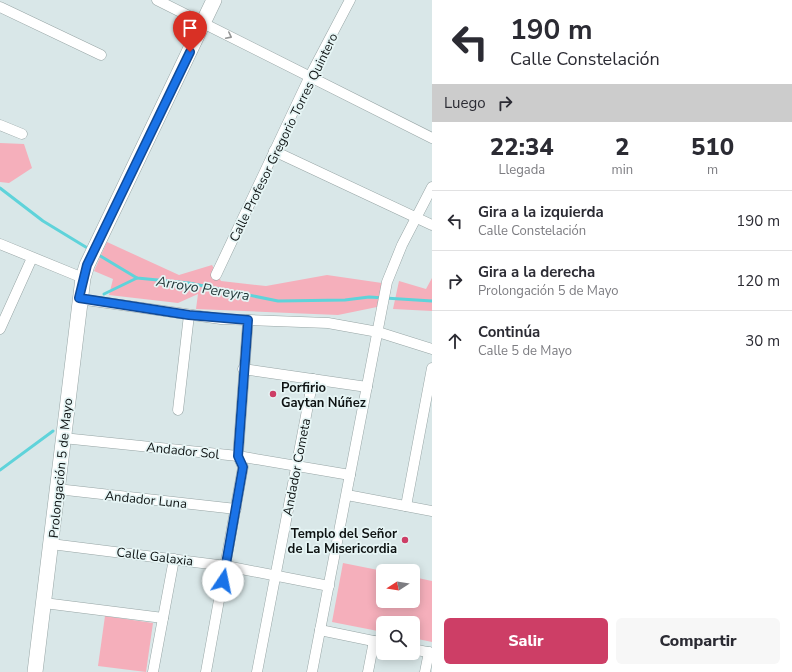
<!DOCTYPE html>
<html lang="es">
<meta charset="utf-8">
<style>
:root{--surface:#fff;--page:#f7f7f7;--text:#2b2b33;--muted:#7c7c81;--line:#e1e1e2;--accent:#cd3e66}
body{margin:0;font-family:"Nunito Sans",sans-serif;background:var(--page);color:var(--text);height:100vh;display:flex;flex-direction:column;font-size:15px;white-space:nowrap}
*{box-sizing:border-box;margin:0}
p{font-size:13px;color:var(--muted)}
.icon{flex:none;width:22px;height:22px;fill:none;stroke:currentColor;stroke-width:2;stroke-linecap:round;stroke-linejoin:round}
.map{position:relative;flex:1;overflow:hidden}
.panel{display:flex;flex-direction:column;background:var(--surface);width:360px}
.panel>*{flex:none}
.hud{background:#fff;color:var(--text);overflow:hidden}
.needle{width:26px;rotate:258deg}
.buttons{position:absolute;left:376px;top:564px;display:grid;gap:8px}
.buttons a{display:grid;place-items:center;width:44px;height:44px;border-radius:6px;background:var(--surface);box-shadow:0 2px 10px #0003;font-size:20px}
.pin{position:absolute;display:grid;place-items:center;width:34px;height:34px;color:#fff;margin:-41px -17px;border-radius:50% 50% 50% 0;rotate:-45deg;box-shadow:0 0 4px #0007}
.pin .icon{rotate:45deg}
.me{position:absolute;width:44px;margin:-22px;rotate:11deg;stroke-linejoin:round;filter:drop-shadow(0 0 3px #0008)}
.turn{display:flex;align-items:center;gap:14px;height:84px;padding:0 12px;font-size:18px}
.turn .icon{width:52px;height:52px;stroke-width:2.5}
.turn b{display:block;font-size:28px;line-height:34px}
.then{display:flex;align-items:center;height:38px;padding:0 12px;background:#0003;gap:8px;font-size:15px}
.eta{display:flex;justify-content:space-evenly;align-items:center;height:68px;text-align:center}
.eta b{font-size:24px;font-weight:800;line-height:28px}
.primary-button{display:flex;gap:8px;margin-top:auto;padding:8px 12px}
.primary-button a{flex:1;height:46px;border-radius:6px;background:var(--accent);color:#fff;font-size:16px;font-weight:800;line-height:46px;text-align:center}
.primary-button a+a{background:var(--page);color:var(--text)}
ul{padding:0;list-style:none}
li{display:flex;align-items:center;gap:12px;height:60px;padding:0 12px;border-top:1px solid var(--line)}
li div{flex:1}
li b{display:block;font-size:15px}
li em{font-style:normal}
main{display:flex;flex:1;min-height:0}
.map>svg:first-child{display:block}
.green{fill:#f5afbb}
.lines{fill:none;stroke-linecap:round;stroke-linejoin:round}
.stream{stroke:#5fd3da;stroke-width:3}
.street-casing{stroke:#97a5a5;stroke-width:11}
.secondary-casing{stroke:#97a5a5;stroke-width:16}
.street{stroke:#fff;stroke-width:10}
.secondary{stroke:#fff;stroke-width:15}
.oneway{stroke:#939595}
.route-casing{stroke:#114b97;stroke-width:10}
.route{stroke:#1a73e8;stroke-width:7}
.poi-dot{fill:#cd3e66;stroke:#e6f5f5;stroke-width:1.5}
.labels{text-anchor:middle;stroke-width:3.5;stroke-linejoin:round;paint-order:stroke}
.street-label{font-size:13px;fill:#0e1313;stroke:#e6f5f5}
.poi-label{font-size:13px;font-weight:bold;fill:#0e1313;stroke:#e6f5f5;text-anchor:start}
.water-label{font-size:14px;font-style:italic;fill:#1e3335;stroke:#e6f5f5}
</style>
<main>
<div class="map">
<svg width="432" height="672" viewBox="0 0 432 672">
<rect width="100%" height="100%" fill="#d9e7e8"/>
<g class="green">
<path d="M 0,143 L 24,144 L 32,168 L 9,183 L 0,182 Z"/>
<path d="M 107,242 L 179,275 L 212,265 L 221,281 L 266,286 L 327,275 L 382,283 L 377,307 L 338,315 L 196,309 L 198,294 L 178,303 L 109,295 L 113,279 L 94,271 Z"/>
<path d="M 432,278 L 432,311 L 393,309 L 399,281 L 426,289 Z"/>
<path d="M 343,563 L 383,571 L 383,601 L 413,601 L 413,577 L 432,581 L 432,642 L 413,638 L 413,623 L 383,623 L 383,632 L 332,622 Z"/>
<path d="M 105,616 L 153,623 L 146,672 L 98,666 Z"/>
</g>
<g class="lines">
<g class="stream">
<path d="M 0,188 L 43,221 L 89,249"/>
<path d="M 97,254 L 137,278 L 189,283 L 278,301 L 345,300 L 369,297 L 432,301"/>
<path d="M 104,294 L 137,278"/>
<path d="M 0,470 L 53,431"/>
</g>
<g class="street-casing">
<g id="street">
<path d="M 157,0 L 432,138"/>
<path d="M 0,7 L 101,55"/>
<path d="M 0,125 L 22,134"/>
<path d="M 274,151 L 432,225"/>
<path d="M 0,244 L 83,278"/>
<path d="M 216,275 L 310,76 L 350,0"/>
<path d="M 79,299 L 221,319 L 328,323 L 378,332 L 432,349"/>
<path d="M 0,329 L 32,258"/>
<path d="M 243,369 L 367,387"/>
<path d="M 178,410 L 189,315"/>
<path d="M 63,438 L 238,456 L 350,475"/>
<path d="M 57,489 L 236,509"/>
<path d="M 347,495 L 432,511"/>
<path d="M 406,506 L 432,368"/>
<path d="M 51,544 L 226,566 L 329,586"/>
<path d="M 44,603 L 163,618"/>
<path d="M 320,630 L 383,643"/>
<path d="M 413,649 L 432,653"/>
<path d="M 153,672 L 174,559"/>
<path d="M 206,672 L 243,467 L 238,456 L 248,320"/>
<path d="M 257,672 L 313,379"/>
<path d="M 312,672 L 387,282 L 402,245 L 432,187"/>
<path d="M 368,672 L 374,641"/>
<path d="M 425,672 L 429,652"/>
</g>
</g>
<g class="secondary-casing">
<path id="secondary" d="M 35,672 L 83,278 L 87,265 L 214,0"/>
</g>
<use href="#street" class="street"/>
<use href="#secondary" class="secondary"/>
</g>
<defs><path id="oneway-chevron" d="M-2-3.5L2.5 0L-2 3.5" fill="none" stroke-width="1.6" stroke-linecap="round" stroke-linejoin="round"/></defs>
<use class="oneway" href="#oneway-chevron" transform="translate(229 36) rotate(27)"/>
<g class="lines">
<g class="route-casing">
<path id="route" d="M 190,52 L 87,265 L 79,298 L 189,315 L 248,320 L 238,456 L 243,467 L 223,581"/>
</g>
<use href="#route" class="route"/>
</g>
<g class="poi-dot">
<circle cx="273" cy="394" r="4"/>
<circle cx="405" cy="540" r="4"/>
</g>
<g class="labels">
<g class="street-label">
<text transform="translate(283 137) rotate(-64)" y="5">Calle Profesor Gregorio Torres Quintero</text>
<text transform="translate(183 450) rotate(6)" y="5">Andador Sol</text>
<text transform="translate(296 467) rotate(-79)" y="5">Andador Cometa</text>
<text transform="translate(60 468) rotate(-84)" y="5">Prolongación 5 de Mayo</text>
<text transform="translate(146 499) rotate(6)" y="5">Andador Luna</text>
<text transform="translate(155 556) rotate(7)" y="5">Calle Galaxia</text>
</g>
<g class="poi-label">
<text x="281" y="392">Porfirio<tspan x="281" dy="15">Gaytan Núñez</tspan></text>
<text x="397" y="538" text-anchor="end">Templo del Señor<tspan x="397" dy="15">de La Misericordia</tspan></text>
</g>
<g class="water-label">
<text transform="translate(203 288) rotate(9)" y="5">Arroyo Pereyra</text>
</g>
</g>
</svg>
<div class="buttons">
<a><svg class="needle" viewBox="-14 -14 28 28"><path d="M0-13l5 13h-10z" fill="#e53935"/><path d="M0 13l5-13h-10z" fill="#7c7c81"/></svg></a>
<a><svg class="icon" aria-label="search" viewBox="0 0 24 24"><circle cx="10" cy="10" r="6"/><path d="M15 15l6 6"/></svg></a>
</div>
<div class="pin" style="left:190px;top:52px;background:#d93025"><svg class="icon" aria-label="arrive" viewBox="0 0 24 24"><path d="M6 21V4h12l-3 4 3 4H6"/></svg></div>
<svg class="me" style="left:223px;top:581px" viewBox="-20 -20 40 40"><circle r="19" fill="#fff"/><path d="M0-13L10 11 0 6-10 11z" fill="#1a73e8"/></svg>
</div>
<section class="panel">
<div class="hud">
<div class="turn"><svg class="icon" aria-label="left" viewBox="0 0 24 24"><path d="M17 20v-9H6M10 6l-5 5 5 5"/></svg><div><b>190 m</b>Calle Constelación</div></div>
<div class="then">Luego<svg class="icon" aria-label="right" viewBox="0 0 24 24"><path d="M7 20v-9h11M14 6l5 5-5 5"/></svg></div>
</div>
<div class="eta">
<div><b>22:34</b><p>Llegada</p></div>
<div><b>2</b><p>min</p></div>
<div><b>510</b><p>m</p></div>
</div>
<ul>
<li><svg class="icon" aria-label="left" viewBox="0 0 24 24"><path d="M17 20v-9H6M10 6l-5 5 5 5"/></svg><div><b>Gira a la izquierda</b><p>Calle Constelación</p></div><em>190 m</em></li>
<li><svg class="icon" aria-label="right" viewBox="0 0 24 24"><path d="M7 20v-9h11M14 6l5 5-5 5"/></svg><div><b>Gira a la derecha</b><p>Prolongación 5 de Mayo</p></div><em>120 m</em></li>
<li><svg class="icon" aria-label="ahead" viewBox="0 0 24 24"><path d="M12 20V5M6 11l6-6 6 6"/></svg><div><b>Continúa</b><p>Calle 5 de Mayo</p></div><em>30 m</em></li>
</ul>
<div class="primary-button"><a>Salir</a><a>Compartir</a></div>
</section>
</main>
